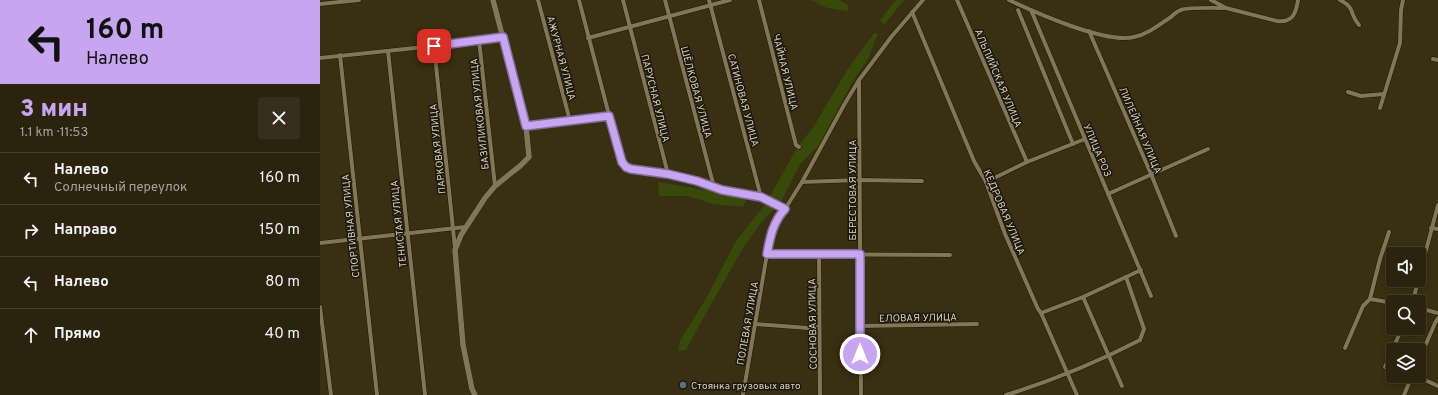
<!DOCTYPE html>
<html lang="ru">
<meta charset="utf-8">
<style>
:root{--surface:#2b230e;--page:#372f1c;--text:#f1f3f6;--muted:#a6a49e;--line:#47402e;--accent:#c8a6ef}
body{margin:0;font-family:Overpass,sans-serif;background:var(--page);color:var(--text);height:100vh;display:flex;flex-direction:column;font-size:15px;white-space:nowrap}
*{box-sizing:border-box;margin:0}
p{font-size:13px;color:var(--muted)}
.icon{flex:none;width:22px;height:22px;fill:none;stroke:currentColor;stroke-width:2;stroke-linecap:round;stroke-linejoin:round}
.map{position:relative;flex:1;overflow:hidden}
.side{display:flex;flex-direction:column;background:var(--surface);width:320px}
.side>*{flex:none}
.hud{background:#c8a6ef;color:#111;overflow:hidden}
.controls{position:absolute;left:1066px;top:247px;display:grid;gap:8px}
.controls a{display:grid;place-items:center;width:40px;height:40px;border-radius:4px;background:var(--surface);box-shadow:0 2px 6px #0003,0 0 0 1px var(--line);font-size:20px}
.pin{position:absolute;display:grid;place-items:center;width:34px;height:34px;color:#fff;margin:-17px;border-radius:8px;box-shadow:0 2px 6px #0006}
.me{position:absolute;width:44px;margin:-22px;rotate:0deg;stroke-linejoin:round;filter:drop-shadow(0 0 3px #0008)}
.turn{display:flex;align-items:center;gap:14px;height:84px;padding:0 20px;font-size:18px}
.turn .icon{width:52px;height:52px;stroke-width:2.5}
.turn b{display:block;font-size:28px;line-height:34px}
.round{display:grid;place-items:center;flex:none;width:42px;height:42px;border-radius:4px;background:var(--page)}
.head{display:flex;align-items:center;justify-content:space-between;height:68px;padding:0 20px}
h1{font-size:24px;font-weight:800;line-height:30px;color:var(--accent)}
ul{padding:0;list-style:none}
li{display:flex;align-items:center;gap:12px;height:52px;padding:0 20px;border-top:1px solid var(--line)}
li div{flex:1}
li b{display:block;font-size:15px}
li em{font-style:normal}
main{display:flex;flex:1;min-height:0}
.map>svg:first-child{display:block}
.green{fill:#384a0a}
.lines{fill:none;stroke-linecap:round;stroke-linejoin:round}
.street-casing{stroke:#201600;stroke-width:5}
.secondary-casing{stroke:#201600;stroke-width:6}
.street{stroke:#817657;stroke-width:4}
.secondary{stroke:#817657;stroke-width:5.5}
.route-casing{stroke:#826c9b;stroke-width:10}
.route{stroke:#c8a6ef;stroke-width:7}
.service-dot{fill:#5c6f8a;stroke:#1c170b;stroke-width:1.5}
.labels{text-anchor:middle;stroke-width:3;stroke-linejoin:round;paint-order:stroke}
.street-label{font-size:10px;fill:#d8d2c2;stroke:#1c170b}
.poi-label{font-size:10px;fill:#d8d2c2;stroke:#1c170b;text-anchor:start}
</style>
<main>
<section class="side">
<div class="hud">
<div class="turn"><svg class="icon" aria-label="left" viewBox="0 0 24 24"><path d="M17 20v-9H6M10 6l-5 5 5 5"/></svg><div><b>160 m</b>Налево</div></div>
</div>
<div class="head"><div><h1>3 мин</h1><p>1.1 km · 11:53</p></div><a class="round"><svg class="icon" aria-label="close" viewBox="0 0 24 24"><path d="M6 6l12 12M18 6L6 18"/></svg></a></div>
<ul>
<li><svg class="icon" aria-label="left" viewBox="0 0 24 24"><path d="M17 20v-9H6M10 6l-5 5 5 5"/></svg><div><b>Налево</b><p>Солнечный переулок</p></div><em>160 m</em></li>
<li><svg class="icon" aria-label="right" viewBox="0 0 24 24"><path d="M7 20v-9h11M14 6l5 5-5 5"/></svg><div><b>Направо</b></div><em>150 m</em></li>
<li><svg class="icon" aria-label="left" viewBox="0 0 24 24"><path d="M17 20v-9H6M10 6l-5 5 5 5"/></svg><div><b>Налево</b></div><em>80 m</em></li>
<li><svg class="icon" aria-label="ahead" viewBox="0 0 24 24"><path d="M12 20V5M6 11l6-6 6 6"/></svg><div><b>Прямо</b></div><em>40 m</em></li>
</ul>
</section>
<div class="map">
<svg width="1118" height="395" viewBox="0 0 1118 395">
<rect width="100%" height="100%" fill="#392f12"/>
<g class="green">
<path d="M 491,0 L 520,0 L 528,5 L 528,11 L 507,8 Z"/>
<path d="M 576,0 L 584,0 L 564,25 L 560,20 Z"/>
<path d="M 554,33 L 558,34 L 547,61 L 534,79 L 499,145 L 480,164 L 462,200 L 440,224 L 423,248 L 381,322 L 366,350 L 358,351 L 360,341 L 388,295 L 416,241 L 446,203 L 477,148 L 494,126 L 526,72 Z"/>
<path d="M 338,182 L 427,197 L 423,207 L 393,204 L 368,196 L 339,196 Z"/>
</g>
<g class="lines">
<g class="street-casing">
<g id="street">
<path d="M 218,0 L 250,121"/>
<path d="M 259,0 L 301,161 L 306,167 L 311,169 L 348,174 L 377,181 L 402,190 L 441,197"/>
<path d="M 303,0 L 348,174"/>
<path d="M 345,0 L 394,187"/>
<path d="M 389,0 L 441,197 L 465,209"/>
<path d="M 439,0 L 476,145 L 479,147"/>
<path d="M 637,0 L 707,162"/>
<path d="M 689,0 C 716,13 786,44 814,37 C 828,34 839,25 851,17 C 854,14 857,11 861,10 C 866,7 898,8 906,8"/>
<path d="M 891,0 L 906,8 L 957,21 C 972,23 976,14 978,0"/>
<path d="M 1020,0 C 1036,8 1029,14 1039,25"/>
<path d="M 0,4 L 39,0"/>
<path d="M 698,10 L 753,144"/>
<path d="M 711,10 L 831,296"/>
<path d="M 592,12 L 654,161 L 666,182 L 685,234 L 718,309 L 721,313 L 757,395"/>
<path d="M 769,31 L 831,174 L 856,236"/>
<path d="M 268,38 L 410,0"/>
<path d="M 159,40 L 175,186"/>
<path d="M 114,46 L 135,248"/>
<path d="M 68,51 L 105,395"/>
<path d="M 20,55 L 57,395"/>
<path d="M 0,58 L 114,46 L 183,37"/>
<path d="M 1113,59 L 1118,60"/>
<path d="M 539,81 L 541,395"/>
<path d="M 1028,92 L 1041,96 L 1064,94"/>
<path d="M 1060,108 L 1080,43 L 1081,10 L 1083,0"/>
<path d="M 206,126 L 289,116"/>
<path d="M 482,182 L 540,180 L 602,181"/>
<path d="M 666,182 L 707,162 L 765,139"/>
<path d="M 788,194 L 888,149"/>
<path d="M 1111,228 L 1118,229"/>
<path d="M 0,243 L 145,227"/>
<path d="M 447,254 L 630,255"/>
<path d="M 499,254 L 500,395"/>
<path d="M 1099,277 L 1118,205"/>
<path d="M 763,297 L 802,386"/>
<path d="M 1050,299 L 1060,259 L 1069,232"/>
<path d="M 1050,299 L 1073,303"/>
<path d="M 1093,302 L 1098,280"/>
<path d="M 0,307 L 11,395"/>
<path d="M 1099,308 L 1118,313"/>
<path d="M 721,313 L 763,297 L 821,270"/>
<path d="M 435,324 L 488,328 L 499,327"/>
<path d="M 540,326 L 657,324"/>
<path d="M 1025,348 L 1043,306 L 1050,299"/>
<path d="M 1099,360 L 1116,321 L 1118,318"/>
<path d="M 1065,367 L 1082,328"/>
<path d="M 1096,376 L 1118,386"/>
<path d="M 423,395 L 447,254 L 451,235 L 457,217 L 465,209 L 482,182 L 524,105 L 539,80 L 572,36 L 603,0"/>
<path d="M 686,395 C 734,380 776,363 820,340 L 824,329 L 806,277"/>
<path d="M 1084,395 L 1092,376"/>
</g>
</g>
<g class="secondary-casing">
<path id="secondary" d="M 155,395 L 152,389 L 143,345 L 135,250 L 141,235 L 165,198 L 175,186 L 200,166 L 209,157 L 206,126 L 173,0"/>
</g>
<use href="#street" class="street"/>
<use href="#secondary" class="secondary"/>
</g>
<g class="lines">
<g class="route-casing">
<path id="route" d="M 114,46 L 183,37 L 206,126 L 289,116 L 302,162 L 306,167 L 311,169 L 348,174 L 377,181 L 402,190 L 441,197 L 465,209 C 453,222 450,237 447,254 L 540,254 L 540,354"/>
</g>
<use href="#route" class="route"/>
</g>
<circle class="service-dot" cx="363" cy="385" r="4"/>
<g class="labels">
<g class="street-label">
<text transform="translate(242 58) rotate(75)" y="4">АЖУРНАЯ УЛИЦА</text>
<text transform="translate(466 72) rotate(76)" y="4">ЧАЙНАЯ УЛИЦА</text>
<text transform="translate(679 78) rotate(67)" y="4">АЛЬПИЙСКАЯ УЛИЦА</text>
<text transform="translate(377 92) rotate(75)" y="4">ШЁЛКОВАЯ УЛИЦА</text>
<text transform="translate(336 98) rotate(76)" y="4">ПАРУСНАЯ УЛИЦА</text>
<text transform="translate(424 100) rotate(75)" y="4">САТИНОВАЯ УЛИЦА</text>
<text transform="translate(159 114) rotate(-96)" y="4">БАЗИЛИКОВАЯ УЛИЦА</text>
<text transform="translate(821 130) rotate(67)" y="4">ЛИЛЕЙНАЯ УЛИЦА</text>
<text transform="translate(117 149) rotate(-96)" y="4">ПАРКОВАЯ УЛИЦА</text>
<text transform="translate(778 150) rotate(67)" y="4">УЛИЦА РОЗ</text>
<text transform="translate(532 190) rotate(-90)" y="4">БЕРЕСТОВАЯ УЛИЦА</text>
<text transform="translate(685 212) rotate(67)" y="4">КЕДРОВАЯ УЛИЦА</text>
<text transform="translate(78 224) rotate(-96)" y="4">ТЕНИСТАЯ УЛИЦА</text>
<text transform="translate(30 226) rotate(-96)" y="4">СПОРТИВНАЯ УЛИЦА</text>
<text transform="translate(598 317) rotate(-1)" y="4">ЕЛОВАЯ УЛИЦА</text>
<text transform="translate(427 323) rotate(-80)" y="4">ПОЛЕВАЯ УЛИЦА</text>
<text transform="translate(492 324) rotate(-91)" y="4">СОСНОВАЯ УЛИЦА</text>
</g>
<g class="poi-label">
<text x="371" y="389">Стоянка грузовых авто</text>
</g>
</g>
</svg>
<div class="controls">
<a><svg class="icon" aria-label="sound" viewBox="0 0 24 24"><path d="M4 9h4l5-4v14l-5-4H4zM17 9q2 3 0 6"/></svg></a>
<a><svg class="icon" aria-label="search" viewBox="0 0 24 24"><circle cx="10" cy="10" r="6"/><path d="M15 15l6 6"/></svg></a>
<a><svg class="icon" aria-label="layers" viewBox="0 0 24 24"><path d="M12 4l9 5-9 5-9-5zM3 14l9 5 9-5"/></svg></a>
</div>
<div class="pin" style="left:114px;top:46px;background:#d93025"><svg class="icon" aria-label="arrive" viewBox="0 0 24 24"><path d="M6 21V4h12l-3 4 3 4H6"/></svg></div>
<svg class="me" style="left:540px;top:354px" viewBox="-20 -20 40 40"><circle r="17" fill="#c8a6ef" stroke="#fff" stroke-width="3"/><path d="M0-11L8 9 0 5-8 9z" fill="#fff"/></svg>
</div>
</main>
